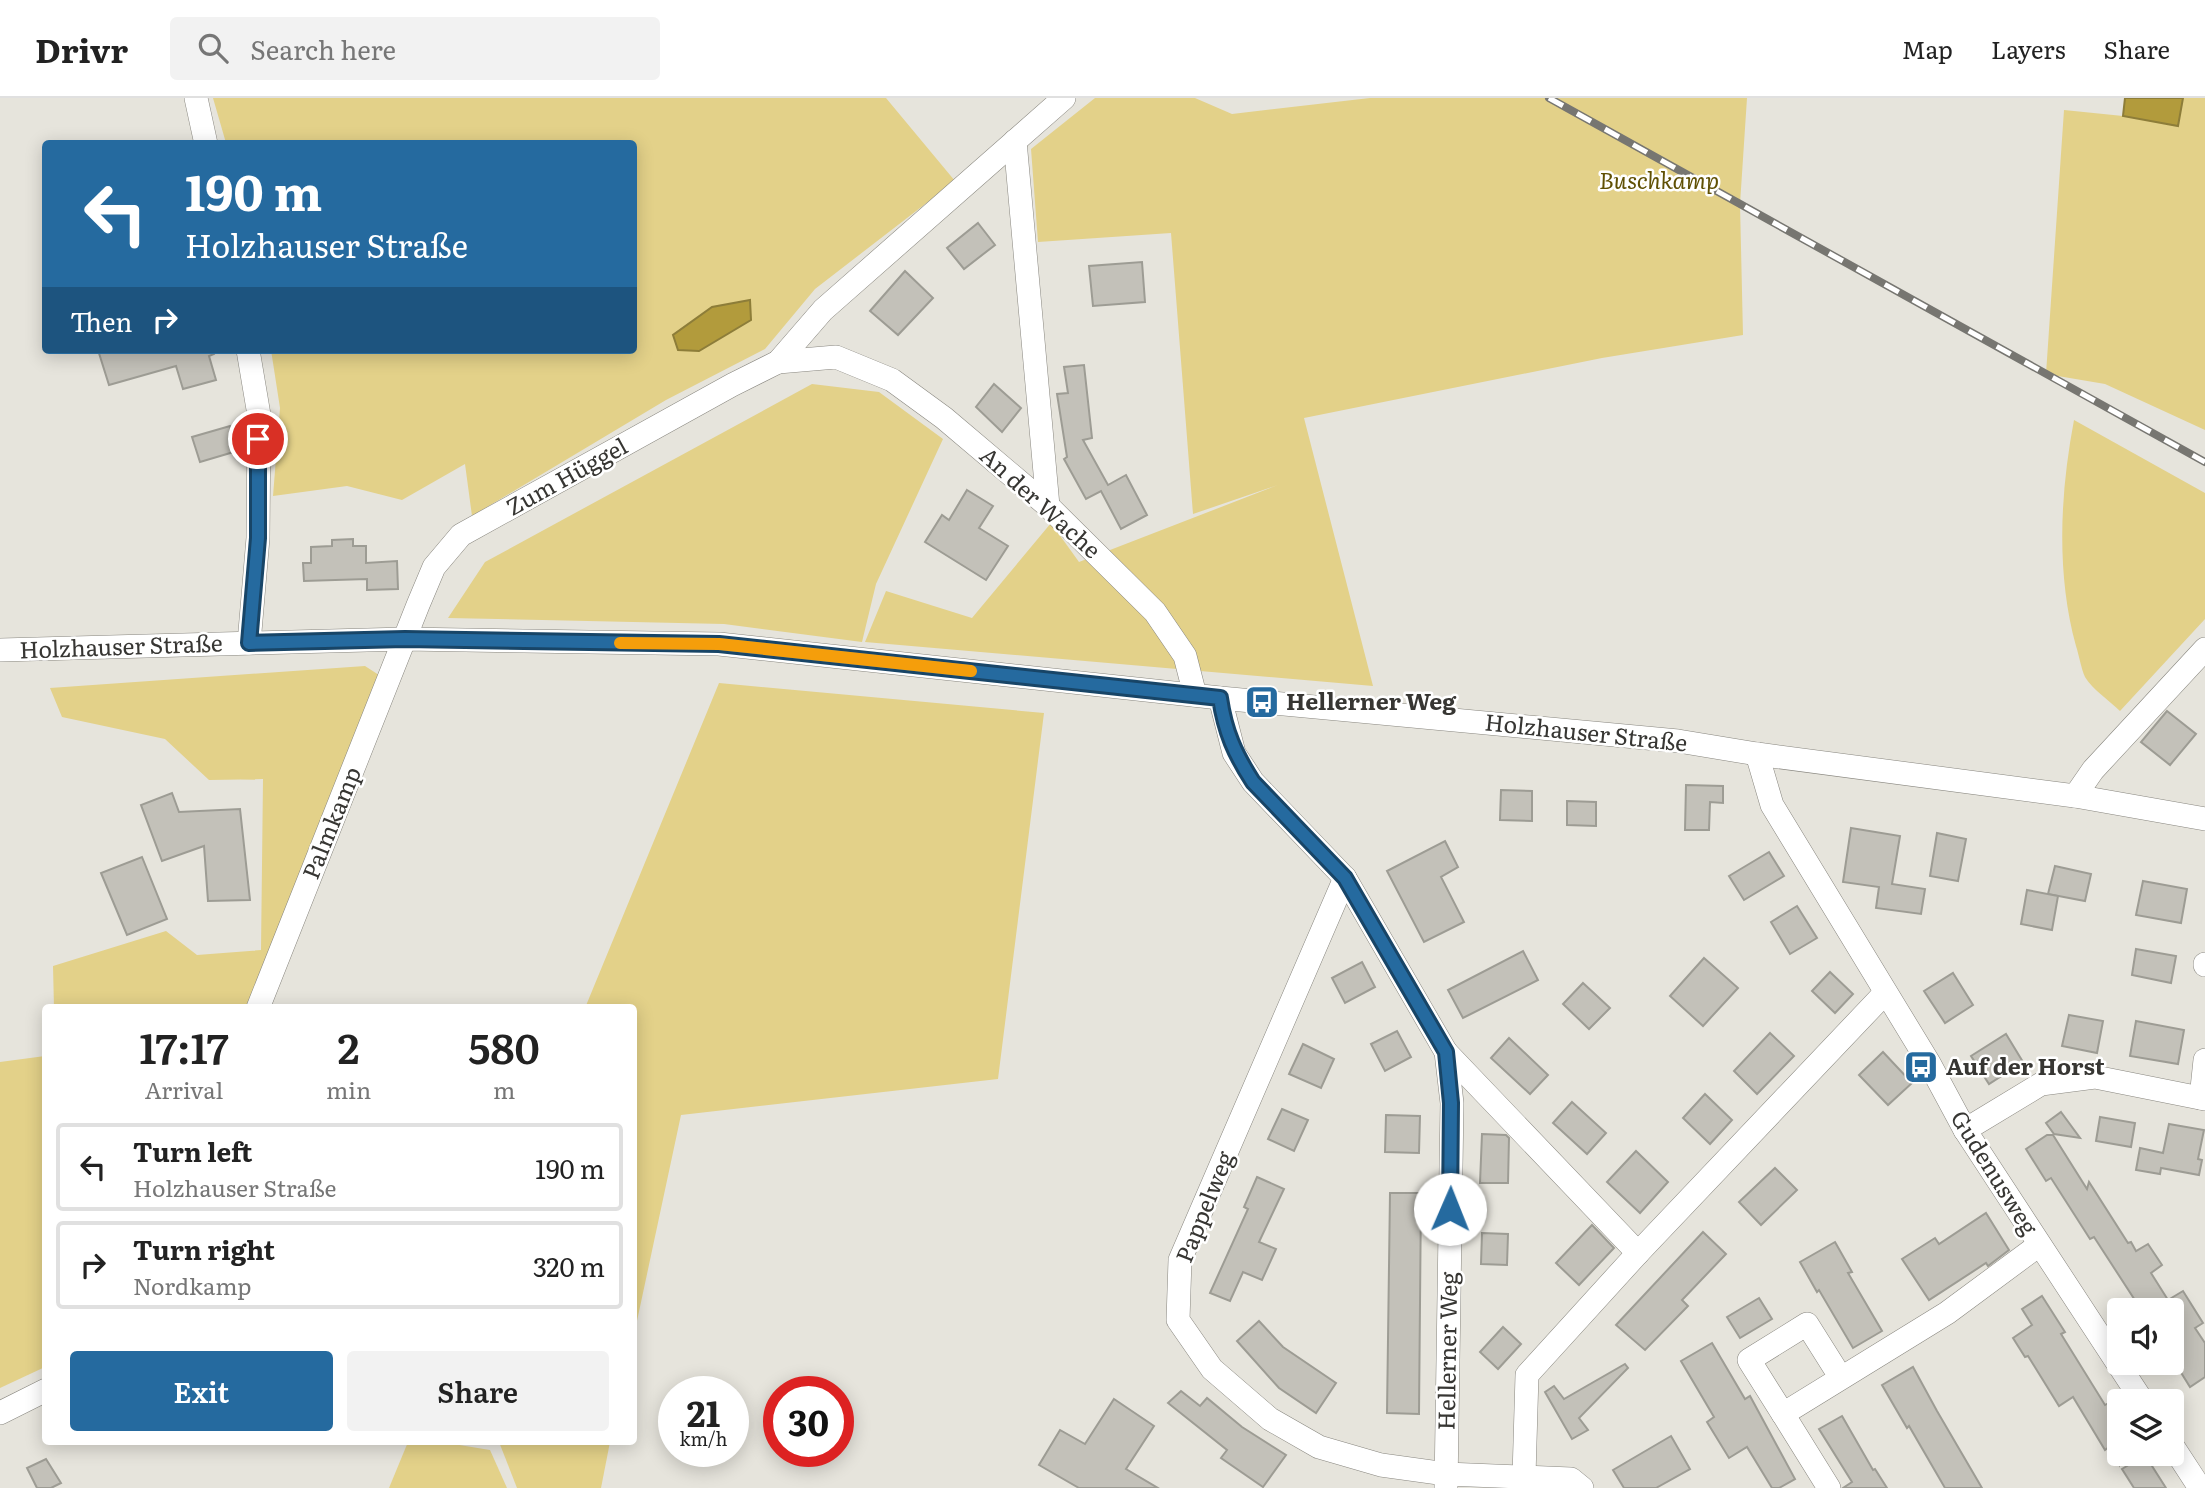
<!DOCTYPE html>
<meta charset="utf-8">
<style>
:root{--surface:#fff;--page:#f2f2f2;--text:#222;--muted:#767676;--line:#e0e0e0;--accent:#256a9f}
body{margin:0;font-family:Literata,serif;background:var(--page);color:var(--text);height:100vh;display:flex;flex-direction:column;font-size:26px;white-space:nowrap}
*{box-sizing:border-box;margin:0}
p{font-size:23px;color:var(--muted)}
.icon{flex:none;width:38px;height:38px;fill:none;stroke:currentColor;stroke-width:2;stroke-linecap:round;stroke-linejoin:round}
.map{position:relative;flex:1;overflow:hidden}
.drawer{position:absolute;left:42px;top:906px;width:595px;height:441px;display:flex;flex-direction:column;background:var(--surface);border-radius:7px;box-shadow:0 4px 18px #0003}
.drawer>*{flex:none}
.hud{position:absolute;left:42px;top:42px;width:595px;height:214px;border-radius:7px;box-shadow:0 4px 18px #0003;background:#256a9f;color:#fff;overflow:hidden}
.controls{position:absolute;left:2107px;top:1200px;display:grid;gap:14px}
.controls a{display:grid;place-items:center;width:77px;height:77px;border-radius:7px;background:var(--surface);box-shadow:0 4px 18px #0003;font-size:35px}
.speed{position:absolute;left:658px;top:1278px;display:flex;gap:14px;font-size:35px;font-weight:700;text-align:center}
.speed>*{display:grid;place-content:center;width:91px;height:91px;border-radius:50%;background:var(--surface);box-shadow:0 4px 18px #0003;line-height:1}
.speed small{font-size:18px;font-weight:400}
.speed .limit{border:10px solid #d22;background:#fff;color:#111}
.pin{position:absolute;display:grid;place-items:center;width:60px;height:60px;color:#fff;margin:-30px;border:4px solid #fff;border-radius:50%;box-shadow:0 2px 7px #0007}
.me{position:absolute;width:77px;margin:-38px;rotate:1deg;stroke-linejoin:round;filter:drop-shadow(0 0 5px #0008)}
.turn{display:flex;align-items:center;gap:24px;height:147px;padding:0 28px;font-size:32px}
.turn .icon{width:91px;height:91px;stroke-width:2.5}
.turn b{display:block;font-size:49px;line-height:60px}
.then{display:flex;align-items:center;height:66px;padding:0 28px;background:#0003;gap:14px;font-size:26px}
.eta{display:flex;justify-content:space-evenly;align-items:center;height:119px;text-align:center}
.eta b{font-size:42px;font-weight:600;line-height:49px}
.action{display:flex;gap:14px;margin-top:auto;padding:14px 28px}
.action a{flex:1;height:80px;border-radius:7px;background:var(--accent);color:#fff;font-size:28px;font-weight:600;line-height:80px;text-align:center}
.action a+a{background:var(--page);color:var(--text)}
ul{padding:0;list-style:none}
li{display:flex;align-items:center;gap:21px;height:88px;margin:0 14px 10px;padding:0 14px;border:4px solid var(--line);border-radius:7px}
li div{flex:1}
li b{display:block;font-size:26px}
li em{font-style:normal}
header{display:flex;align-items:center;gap:42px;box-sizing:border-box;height:98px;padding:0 35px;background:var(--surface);border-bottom:2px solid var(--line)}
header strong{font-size:33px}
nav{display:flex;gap:38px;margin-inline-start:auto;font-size:24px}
.search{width:490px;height:63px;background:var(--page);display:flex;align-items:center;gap:18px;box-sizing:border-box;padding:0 24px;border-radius:7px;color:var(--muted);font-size:26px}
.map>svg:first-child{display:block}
.green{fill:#e3d189}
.water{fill:#b29b3c;stroke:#8d7d39;stroke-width:2}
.building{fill:#c3c1b9;stroke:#9d9c94;stroke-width:2}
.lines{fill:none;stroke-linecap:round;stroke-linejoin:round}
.minor-casing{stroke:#88867f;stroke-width:24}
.minor{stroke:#fff;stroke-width:23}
.rail-casing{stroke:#777671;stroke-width:8}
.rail{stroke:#fff;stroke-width:5;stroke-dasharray:16;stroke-linecap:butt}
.route-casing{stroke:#184567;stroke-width:18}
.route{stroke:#256a9f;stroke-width:12}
.slow{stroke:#f59e0b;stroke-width:12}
.labels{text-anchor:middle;stroke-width:5;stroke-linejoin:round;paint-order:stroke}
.park-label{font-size:23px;font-style:italic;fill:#605004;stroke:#fff}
.street-label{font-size:23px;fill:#373633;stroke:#fff}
.poi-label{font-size:23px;font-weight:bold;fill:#373633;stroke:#fff;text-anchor:start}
</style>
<header>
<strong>Drivr</strong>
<div class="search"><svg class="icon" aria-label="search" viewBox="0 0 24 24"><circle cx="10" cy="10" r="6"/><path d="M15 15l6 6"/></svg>Search here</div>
<nav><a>Map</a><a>Layers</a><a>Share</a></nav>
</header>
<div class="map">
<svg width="2205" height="1390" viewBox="0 0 2205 1390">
<rect width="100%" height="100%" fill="#e6e4dc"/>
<g class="green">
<path d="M 213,0 L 886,0 L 955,83 L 815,191 L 765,251 L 666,302 L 472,418 L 465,366 L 402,402 L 347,388 L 273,398 L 280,310 L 271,252 L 634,252 L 634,46 L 226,45 Z"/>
<path d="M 1095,0 L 1195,0 L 1232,16 L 1370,0 L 1747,0 L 1740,106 L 1743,237 L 1602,260 L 1304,320 L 1373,588 L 865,544 L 886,493 L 972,520 L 1051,425 L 1079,464 L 1278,387 L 1193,416 L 1171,135 L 1038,144 L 1031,51 Z"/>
<path d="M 2183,0 L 2205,0 L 2205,332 L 2105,286 L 2046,276 L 2064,12 L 2123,18 L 2177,28 Z"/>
<path d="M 812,286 L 879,294 L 943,341 L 876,486 L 862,544 L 724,526 L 448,520 L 485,464 Z"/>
<path d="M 2074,322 L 2205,395 L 2205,521 L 2120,613 C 2110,603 2092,591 2085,579 C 2081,570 2079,557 2076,548 C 2056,475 2060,396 2074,322 Z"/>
<path d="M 365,568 L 382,579 L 249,910 L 54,910 L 53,868 L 166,833 L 197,857 L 261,852 L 263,681 L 209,682 L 165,641 L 62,619 L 50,590 Z"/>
<path d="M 719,585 L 1044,615 L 998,981 L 681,1017 L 634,1237 L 634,910 L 585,910 Z"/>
<path d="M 45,958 L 45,1269 L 0,1290 L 0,964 Z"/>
<path d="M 408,1344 L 441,1344 L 490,1352 L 507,1390 L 389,1390 Z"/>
<path d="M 499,1344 L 610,1344 L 601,1390 L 517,1390 Z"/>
</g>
<g class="water">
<path d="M 2125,0 L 2183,0 L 2178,28 L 2123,18 Z"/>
<path d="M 750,202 L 751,222 L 699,253 L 678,252 L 673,237 L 712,209 Z"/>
</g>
<g class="building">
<path d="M 978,125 L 995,147 L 964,171 L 947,150 Z"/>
<path d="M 1142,164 L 1145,204 L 1093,208 L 1089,168 Z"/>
<path d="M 905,173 L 933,200 L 898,237 L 870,213 Z"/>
<path d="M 98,252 L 213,252 L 214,256 L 209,258 L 216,282 L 183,291 L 176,268 L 109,287 Z"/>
<path d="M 1084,267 L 1092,340 L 1083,342 L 1108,387 L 1126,377 L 1147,417 L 1121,431 L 1101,393 L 1086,401 L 1064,361 L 1067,359 L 1057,296 L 1068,295 L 1064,269 Z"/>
<path d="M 994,286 L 1021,310 L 1002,334 L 976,309 Z"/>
<path d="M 230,328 L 237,353 L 200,364 L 192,339 Z"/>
<path d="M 967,392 L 993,408 L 979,430 L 1008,448 L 986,482 L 925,444 L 942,417 L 949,422 Z"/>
<path d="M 353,441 L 353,448 L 366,448 L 366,465 L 397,463 L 398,491 L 367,492 L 367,481 L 304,483 L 303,465 L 311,465 L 311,449 L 332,448 L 332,442 Z"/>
<path d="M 2167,613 L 2196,636 L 2170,667 L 2141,644 Z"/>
<path d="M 1686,687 L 1723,688 L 1723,705 L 1710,704 L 1709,732 L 1685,732 Z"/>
<path d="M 1501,692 L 1532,693 L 1532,723 L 1500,722 Z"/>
<path d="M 172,695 L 179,714 L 240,711 L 250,802 L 208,803 L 204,748 L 162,763 L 141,707 Z"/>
<path d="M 1567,703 L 1596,704 L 1596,728 L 1567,727 Z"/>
<path d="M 1851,730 L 1900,738 L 1892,786 L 1925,791 L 1921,816 L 1876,810 L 1879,789 L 1843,784 Z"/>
<path d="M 1937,735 L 1966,741 L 1958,783 L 1930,778 Z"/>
<path d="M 1445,743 L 1458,769 L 1441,779 L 1464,824 L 1424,844 L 1387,773 Z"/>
<path d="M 1769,754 L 1784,778 L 1744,802 L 1729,778 Z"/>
<path d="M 142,759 L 167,821 L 127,837 L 101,775 Z"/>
<path d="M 2055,768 L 2091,776 L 2085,803 L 2048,796 Z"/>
<path d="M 2143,783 L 2187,791 L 2181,825 L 2136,817 Z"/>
<path d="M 2027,792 L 2058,798 L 2052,832 L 2021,826 Z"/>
<path d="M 1797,808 L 1817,840 L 1790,856 L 1771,824 Z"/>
<path d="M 2136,851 L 2176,858 L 2171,885 L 2132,877 Z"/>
<path d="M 1523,853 L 1538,882 L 1463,920 L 1448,892 Z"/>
<path d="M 1704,860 L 1738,890 L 1703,928 L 1670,898 Z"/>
<path d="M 1362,864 L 1375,889 L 1345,905 L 1332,880 Z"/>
<path d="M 1830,874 L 1853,896 L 1835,915 L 1812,893 Z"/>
<path d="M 1953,875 L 1973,907 L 1945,925 L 1924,893 Z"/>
<path d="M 1583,885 L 1610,910 L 1589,931 L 1563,906 Z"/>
<path d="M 2069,917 L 2103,923 L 2097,955 L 2062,948 Z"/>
<path d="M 2136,923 L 2184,932 L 2178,966 L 2130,958 Z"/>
<path d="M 1397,933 L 1411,959 L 1385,973 L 1371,946 Z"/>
<path d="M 1770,935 L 1794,958 L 1757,996 L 1734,973 Z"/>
<path d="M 2006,936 L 2023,964 L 1989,986 L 1971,958 Z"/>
<path d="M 1509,940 L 1548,977 L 1530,996 L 1491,960 Z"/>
<path d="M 1303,946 L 1334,961 L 1321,990 L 1289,976 Z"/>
<path d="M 1883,954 L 1912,985 L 1888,1007 L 1859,977 Z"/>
<path d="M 1705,996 L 1732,1022 L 1710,1046 L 1683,1020 Z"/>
<path d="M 1572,1004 L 1606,1035 L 1587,1056 L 1553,1025 Z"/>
<path d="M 1282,1011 L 1308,1022 L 1294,1053 L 1268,1041 Z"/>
<path d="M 2061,1014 L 2080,1040 L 2054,1036 L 2046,1025 Z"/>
<path d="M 1386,1017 L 1420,1018 L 1419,1055 L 1385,1054 Z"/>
<path d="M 2100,1019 L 2135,1025 L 2131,1049 L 2096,1043 Z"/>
<path d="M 2169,1026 L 2204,1032 L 2198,1061 L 2202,1062 L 2199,1077 L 2161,1070 L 2160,1076 L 2136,1072 L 2140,1050 L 2163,1055 Z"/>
<path d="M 1482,1036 L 1506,1037 L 1509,1040 L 1508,1085 L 1480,1085 Z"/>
<path d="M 2047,1037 L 2053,1037 L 2087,1091 L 2089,1084 L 2128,1145 L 2131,1144 L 2136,1153 L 2148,1146 L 2162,1167 L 2151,1175 L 2168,1202 L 2183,1193 L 2203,1225 L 2195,1230 L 2205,1245 L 2205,1279 L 2190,1289 L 2172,1260 L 2172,1213 L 2142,1213 L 2094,1139 L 2090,1141 L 2051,1080 L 2046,1083 L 2026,1051 Z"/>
<path d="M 1636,1053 L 1668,1084 L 1640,1115 L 1607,1084 Z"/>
<path d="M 1775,1070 L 1797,1092 L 1761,1127 L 1739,1104 Z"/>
<path d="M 1257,1079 L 1284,1091 L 1259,1144 L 1276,1151 L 1262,1182 L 1243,1174 L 1230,1203 L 1210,1195 L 1248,1111 L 1244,1109 Z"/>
<path d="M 1390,1095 L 1421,1095 L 1419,1316 L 1387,1315 Z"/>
<path d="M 1986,1115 L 2009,1152 L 1988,1168 L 1986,1165 L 1929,1202 L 1902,1161 L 1935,1140 L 1939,1146 Z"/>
<path d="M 1592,1127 L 1614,1150 L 1579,1187 L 1556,1165 Z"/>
<path d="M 1703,1134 L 1726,1156 L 1682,1202 L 1688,1208 L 1645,1252 L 1616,1227 Z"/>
<path d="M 1482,1135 L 1508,1136 L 1507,1167 L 1481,1166 Z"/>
<path d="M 1835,1144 L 1852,1174 L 1848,1175 L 1882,1233 L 1853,1250 L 1819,1192 L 1817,1194 L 1800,1164 Z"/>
<path d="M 2042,1198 L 2065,1234 L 2061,1236 L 2105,1307 L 2112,1303 L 2119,1315 L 2119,1366 L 2109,1349 L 2105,1352 L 2073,1299 L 2059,1308 L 2028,1258 L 2025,1259 L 2013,1240 L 2032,1227 L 2022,1211 Z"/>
<path d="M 1759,1200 L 1772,1221 L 1740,1240 L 1727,1219 Z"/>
<path d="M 1259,1223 L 1283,1249 L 1336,1285 L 1316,1315 L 1279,1290 L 1237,1243 Z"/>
<path d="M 1503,1229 L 1521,1246 L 1498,1271 L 1480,1254 Z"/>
<path d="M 1712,1245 L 1745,1301 L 1750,1298 L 1795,1381 L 1779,1390 L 1772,1390 L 1747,1349 L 1729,1360 L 1707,1324 L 1714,1319 L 1681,1263 Z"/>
<path d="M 1625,1266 L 1628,1270 L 1579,1320 L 1588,1332 L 1572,1341 L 1545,1294 L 1554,1288 L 1564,1301 Z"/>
<path d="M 1913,1269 L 1937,1313 L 1982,1390 L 1945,1390 L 1909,1328 L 1907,1330 L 1882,1287 Z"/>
<path d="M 1181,1293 L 1200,1308 L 1207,1300 L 1242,1329 L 1286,1357 L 1263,1389 L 1221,1360 L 1227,1352 L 1168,1305 Z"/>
<path d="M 1114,1301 L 1154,1328 L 1126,1371 L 1158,1390 L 1079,1390 L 1039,1367 L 1060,1332 L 1085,1346 Z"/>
<path d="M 1842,1318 L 1873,1372 L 1875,1371 L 1887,1390 L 1843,1390 L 1852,1384 L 1819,1331 Z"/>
<path d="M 1671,1338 L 1690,1371 L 1656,1390 L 1624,1390 L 1613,1372 Z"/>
<path d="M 2145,1357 L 2166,1390 L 2134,1390 L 2122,1371 Z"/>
<path d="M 46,1361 L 61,1385 L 51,1390 L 37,1390 L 27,1370 Z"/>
</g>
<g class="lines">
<g class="minor-casing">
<g id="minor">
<path d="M 196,0 L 206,46"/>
<path d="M 1015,43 L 1048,408"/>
<path d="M 248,252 L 259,317 L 258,440 L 249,545"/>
<path d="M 778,264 L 836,259 L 892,282 L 944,320 L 1048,408 L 1155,514 L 1185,558 L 1195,597"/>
<path d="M 0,552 L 405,541 L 719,546 L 1220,600 L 1678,643 L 1757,656 L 2075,698 L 2205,721"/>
<path d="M 1220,600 L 1234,655 L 1253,684 L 1345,780 L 1446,954 L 1452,1005 L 1446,1390"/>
<path d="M 1757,656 L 1772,707 L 1929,965 L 1965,1032 L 2143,1304"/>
<path d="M 2075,698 L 2093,672 L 2205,551"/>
<path d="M 1345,780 L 1180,1162 L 1178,1222 L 1212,1271 L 1270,1321 L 1319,1349 L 1381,1367 L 1446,1376 L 1571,1381 L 1582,1390"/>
<path d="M 2205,866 L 2205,867"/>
<path d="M 258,910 L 418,507 L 434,469 L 461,437 L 732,287 L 778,264 L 823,212 L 1064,0"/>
<path d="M 1446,954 L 1638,1155"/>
<path d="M 2201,1000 L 2205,962"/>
<path d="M 1965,1032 L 2041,986 L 2095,979 L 2205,1001"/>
<path d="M 1841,1280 L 1807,1226 L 1749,1262 L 1783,1316 L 1947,1215 L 2039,1147"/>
<path d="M 0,1315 L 46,1292"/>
<path d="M 1783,1316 L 1829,1390"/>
<path d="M 2172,1347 L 2200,1390"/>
<path d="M 1524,1378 L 1527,1277 L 1638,1155 L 1885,895"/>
</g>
</g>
<use href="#minor" class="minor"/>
<g class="rail-casing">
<path id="rail" d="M 1549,0 L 2205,364"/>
</g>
<use href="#rail" class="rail"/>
</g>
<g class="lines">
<g class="route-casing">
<path id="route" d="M 258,341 L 258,440 L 249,545 L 405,541 L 719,546 L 1220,600 C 1225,634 1235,656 1253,684 L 1345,780 L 1446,954 L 1451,1005 L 1450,1111"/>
</g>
<use href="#route" class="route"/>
<path class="slow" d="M 620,545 L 719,546 L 971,573"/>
</g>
<defs>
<g id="bus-square" transform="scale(1.75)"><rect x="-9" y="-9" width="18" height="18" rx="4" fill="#256a9f" stroke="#fff"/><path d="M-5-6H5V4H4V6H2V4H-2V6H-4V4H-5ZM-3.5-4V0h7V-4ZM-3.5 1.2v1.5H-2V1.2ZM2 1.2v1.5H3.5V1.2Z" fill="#fff"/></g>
</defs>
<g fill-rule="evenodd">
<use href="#bus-square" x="1262" y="604"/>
<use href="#bus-square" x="1921" y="969"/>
</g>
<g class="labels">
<g class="park-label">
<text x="1659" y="91">Buschkamp</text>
</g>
<g class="street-label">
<text transform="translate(567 379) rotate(-29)" y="8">Zum Hüggel</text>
<text transform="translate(1040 405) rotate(42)" y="8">An der Wache</text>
<text transform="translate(121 549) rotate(-2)" y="8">Holzhauser Straße</text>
<text transform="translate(1586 635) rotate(6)" y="8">Holzhauser Straße</text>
<text transform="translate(332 725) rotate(-68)" y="8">Palmkamp</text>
<text transform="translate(1994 1075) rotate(58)" y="8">Gudenusweg</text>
<text transform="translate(1205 1109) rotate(-68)" y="8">Pappelweg</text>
<text transform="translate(1448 1253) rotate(-89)" y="8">Hellerner Weg</text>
</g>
<g class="poi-label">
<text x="1286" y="612">Hellerner Weg</text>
<text x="1946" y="977">Auf der Horst</text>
</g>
</g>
</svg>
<div class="controls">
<a><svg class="icon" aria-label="sound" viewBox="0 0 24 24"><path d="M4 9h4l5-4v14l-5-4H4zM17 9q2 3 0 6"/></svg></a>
<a><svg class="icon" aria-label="layers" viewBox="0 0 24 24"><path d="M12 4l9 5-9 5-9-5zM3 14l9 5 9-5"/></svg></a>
</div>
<div class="speed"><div>21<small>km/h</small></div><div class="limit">30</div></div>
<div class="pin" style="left:258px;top:341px;background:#d93025"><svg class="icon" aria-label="arrive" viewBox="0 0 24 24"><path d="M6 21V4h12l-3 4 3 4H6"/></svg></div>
<svg class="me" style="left:1450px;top:1111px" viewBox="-20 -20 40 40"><circle r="19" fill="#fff"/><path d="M0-13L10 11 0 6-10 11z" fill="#256a9f"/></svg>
<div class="hud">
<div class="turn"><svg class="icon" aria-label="left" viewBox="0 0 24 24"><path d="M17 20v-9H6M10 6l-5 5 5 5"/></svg><div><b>190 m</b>Holzhauser Straße</div></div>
<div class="then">Then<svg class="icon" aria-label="right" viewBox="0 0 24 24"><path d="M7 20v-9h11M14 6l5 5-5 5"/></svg></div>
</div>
<section class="drawer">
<div class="eta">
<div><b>17:17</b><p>Arrival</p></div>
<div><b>2</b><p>min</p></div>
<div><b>580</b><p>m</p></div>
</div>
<ul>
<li><svg class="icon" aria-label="left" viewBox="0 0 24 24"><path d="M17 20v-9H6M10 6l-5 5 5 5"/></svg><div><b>Turn left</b><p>Holzhauser Straße</p></div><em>190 m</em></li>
<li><svg class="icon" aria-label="right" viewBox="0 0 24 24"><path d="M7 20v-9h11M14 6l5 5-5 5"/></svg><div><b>Turn right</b><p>Nordkamp</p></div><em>320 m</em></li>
</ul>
<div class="action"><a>Exit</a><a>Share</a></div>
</section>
</div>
